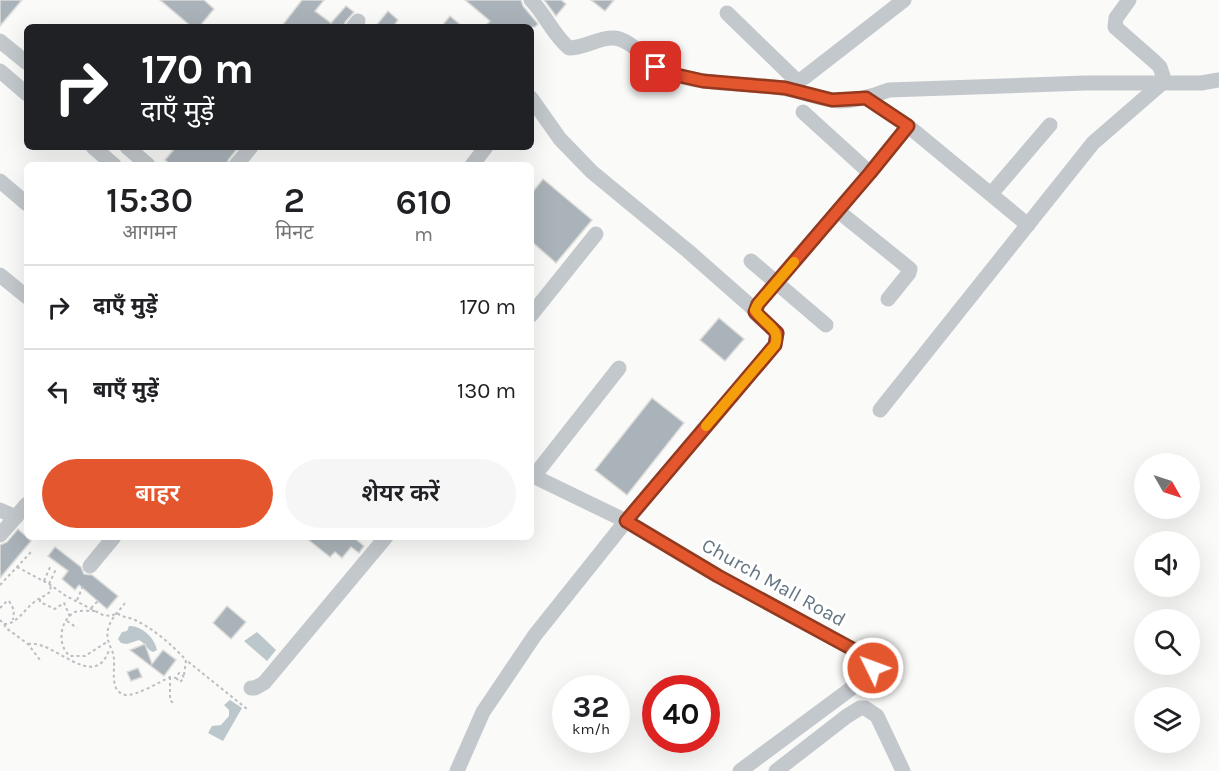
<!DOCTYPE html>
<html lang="hi">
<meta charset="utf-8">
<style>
:root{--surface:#fff;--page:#f6f6f6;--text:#202124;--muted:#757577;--line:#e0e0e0;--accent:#e4572e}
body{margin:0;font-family:Karla,"Noto Sans Devanagari",sans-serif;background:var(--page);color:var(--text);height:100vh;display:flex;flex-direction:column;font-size:22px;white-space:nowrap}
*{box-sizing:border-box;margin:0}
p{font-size:20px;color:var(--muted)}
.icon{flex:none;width:33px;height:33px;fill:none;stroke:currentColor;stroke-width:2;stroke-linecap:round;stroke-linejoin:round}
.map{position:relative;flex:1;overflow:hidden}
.details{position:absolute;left:24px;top:162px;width:510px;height:378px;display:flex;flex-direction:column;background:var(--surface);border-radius:9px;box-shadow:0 6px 24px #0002}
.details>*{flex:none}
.hud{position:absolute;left:24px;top:24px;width:510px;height:126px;border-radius:9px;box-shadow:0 6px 24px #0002;background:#202124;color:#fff;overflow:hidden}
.needle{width:39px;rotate:129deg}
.buttons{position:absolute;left:1134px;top:453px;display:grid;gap:12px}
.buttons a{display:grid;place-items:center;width:66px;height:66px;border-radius:50%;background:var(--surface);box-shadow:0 6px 24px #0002;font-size:30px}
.speed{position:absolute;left:552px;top:675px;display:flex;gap:12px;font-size:30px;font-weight:700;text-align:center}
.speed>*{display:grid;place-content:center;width:78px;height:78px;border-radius:50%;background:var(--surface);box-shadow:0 6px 24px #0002;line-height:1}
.speed small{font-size:15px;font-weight:400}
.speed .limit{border:9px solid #d22;background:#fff;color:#111}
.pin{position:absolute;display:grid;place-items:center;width:51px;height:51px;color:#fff;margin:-26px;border-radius:12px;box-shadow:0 3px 9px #0006}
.me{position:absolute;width:66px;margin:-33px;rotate:312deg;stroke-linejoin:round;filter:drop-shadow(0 0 4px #0008)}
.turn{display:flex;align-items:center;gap:21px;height:126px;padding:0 18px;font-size:27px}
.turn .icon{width:78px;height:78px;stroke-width:2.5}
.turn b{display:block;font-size:42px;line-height:51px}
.eta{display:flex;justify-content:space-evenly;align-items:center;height:102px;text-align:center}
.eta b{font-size:36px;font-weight:600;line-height:42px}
.button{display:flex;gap:12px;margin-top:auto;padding:12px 18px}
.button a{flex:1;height:69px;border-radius:36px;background:var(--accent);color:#fff;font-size:24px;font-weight:600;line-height:69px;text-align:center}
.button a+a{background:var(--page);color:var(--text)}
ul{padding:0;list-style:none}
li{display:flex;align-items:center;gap:18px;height:84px;padding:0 18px;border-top:2px solid var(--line)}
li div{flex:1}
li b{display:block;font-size:22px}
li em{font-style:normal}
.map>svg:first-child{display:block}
.water{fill:#bbc7cb}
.building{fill:#aab3b9;stroke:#dcdcda;stroke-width:1.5}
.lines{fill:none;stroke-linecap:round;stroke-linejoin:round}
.path{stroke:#bbbfc2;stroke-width:2;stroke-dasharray:3 3;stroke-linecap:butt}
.minor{stroke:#c3c8cc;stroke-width:15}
.route-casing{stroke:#94391e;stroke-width:15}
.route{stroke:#e4572e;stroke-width:10}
.slow{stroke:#f59e0b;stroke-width:10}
.labels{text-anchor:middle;stroke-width:6;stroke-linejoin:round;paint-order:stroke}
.street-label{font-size:20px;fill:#657683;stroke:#fff}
</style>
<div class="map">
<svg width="1219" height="771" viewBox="0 0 1219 771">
<rect width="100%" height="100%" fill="#fafaf8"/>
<g class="water">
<path d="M 129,626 C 141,625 155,638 157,650 L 153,652 C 147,650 145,643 139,640 L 127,644 L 121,643 L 118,639 L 122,632 L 127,631 Z"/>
<path d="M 257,632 L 276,650 L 267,661 L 244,641 Z"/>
<path d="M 230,700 L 242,708 L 223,741 L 208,733 L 212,726 L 221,725 L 229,716 L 229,710 L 224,705 Z"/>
</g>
<g class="building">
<path d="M 0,0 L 22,0 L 0,26 Z"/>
<path d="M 160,0 L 204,0 L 214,9 L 199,27 L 192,27 Z"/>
<path d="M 302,0 L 324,0 L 315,11 L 331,23 L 346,6 L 354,12 L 346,21 L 343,27 L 281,27 Z"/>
<path d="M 465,0 L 521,0 L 523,6 L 538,24 L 535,27 L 484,27 L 490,21 Z"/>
<path d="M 544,0 L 561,0 L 566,4 L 556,16 Z"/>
<path d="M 591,0 L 614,0 L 605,11 Z"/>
<path d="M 388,11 L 398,20 L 393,27 L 375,27 Z"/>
<path d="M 450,16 L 463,27 L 441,27 Z"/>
<path d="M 176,147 L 234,147 L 237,149 L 229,159 L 226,165 L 171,165 L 165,160 Z"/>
<path d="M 543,179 L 592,220 L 556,263 L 531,241 L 531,194 Z"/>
<path d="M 719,318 L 744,339 L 725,361 L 700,340 Z"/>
<path d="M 652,398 L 684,423 L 627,495 L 595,470 Z"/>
<path d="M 18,529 L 31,541 L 0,578 L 0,545 L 7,542 Z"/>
<path d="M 305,537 L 359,537 L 357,540 L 364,546 L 359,553 L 351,547 L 342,558 L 335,552 L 330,557 Z"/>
<path d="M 55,547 L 81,567 L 84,574 L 92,575 L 118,596 L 107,609 L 79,585 L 75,590 L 62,579 L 68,571 L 48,556 Z"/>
<path d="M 227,606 L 246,622 L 231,639 L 213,623 Z"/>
<path d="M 145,644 L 152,664 L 163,650 L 176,660 L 164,676 L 130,650 Z"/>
<path d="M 138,668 L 142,677 L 131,681 L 127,672 Z"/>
</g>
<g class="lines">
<g class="path">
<path d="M 17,567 L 49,584 L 66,596 L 103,615 L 111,616 L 117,613 C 123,618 129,617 135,620 C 154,629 172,645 186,660"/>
<path d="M 44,581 L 51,565"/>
<path d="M 49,584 L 56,569"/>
<path d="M 0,585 L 31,552"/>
<path d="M 40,599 L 40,602 L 55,609 L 64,603 L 70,617"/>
<path d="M 77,600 L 83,586"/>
<path d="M 125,603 C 120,610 112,617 109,626 C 105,637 109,643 113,653 C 117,665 107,692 126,695 C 136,696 160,682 170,677 L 176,678 L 179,673 L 182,674 L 184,678 L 180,682 L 176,678"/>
<path d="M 0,608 L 7,601 L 9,601 L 14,610 L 13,620"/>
<path d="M 91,608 L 98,601"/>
<path d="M 95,611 C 89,611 80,610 75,612 C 59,620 57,646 70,656 L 85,656 L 107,642"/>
<path d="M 0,620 L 4,624 L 6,628 L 28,644 L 40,660"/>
<path d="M 67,621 L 77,628"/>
<path d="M 4,624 C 17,624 24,610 33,603 C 39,598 45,596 51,591 L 50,585"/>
<path d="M 28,644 C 54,639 94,693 109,650"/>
<path d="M 184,675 L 186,660 L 247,709"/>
<path d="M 170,677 L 170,700 L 175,705"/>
</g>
<g class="minor">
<path d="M 531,0 C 545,14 554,36 569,48 C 585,48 599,37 614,38 C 632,39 649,65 667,72 C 702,86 744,82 781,88 C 801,90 819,100 840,101 C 857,101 873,96 889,90 L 1085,83 L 1201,83 L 1219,80"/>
<path d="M 727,13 L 798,82"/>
<path d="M 353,27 L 358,21"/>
<path d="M 0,41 L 27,63"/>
<path d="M 0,71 L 27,94"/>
<path d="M 785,88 L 805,77 L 904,0"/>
<path d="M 531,98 L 560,139 L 592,172 L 688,251 L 755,310"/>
<path d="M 866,98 L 908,126 L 1028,225"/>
<path d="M 803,112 L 870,173"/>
<path d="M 93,147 L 114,165"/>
<path d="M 127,147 L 148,165"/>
<path d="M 236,165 L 251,147"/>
<path d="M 472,165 L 486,147"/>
<path d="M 0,181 L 27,204"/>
<path d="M 991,194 L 1050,125"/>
<path d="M 838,211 L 910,269 L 909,273 L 888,299"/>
<path d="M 751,261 L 826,325"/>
<path d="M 0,275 L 27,297"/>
<path d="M 531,315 L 596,234"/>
<path d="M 880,410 L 1093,143 L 1161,84 L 1164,79 L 1160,67 L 1155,62 L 1115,27 L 1116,18 L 1129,0"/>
<path d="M 531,475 L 626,521 L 718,576 L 869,658 L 873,664 L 872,671 L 864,679 L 740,771"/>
<path d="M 534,476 L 619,368"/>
<path d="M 0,510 L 16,517"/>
<path d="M 0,535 L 27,504"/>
<path d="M 90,566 L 114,537"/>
<path d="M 251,688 L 255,688 L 264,683 L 386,537"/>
<path d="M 457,771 L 483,712 L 535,635 L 626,521 L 775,345 L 777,333 L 756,314 L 755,310 L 758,304 L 870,173 L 908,126"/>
<path d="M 776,771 L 847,716 L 860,708 L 865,708 L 877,716 L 903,771"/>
</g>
</g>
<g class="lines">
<g class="route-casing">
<path id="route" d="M 656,67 L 672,74 L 703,81 L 785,88 L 832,100 L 866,98 L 908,126 L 870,173 L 758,304 L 755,312 L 777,333 L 775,345 L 626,521 L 718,576 L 869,658 L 873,668"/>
</g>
<use href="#route" class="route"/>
<path class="slow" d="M 706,426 L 775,345 C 782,328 762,323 755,310 L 758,304 L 794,262"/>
</g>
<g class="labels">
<g class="street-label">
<text transform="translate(774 582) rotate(29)" y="7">Church Mall Road</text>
</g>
</g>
</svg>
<div class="buttons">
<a><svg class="needle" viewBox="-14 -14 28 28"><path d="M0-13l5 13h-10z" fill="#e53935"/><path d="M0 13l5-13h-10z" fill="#757577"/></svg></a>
<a><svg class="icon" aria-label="sound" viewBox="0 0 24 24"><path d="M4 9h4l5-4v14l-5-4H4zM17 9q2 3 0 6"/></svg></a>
<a><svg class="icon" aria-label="search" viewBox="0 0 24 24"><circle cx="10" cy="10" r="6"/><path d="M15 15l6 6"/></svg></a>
<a><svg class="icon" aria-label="layers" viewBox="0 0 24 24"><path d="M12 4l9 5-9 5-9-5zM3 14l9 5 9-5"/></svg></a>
</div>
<div class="speed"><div>32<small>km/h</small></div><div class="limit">40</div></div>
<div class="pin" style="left:656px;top:67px;background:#d93025"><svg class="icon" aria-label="arrive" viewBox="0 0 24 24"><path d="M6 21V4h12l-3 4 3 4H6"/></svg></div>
<svg class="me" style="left:873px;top:668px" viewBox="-20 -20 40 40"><circle r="17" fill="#e4572e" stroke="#fff" stroke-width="3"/><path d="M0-11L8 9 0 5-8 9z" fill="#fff"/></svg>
<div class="hud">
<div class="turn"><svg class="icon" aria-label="right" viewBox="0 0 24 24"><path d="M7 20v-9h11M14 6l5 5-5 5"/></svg><div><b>170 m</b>दाएँ मुड़ें</div></div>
</div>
<section class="details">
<div class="eta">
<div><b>15:30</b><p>आगमन</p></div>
<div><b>2</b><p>मिनट</p></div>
<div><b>610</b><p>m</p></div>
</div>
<ul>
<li><svg class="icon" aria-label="right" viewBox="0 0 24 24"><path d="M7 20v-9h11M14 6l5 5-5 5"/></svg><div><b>दाएँ मुड़ें</b></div><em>170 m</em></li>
<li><svg class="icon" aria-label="left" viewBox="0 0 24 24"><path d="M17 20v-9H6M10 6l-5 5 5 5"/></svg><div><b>बाएँ मुड़ें</b></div><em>130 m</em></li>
</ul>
<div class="button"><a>बाहर</a><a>शेयर करें</a></div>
</section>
</div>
